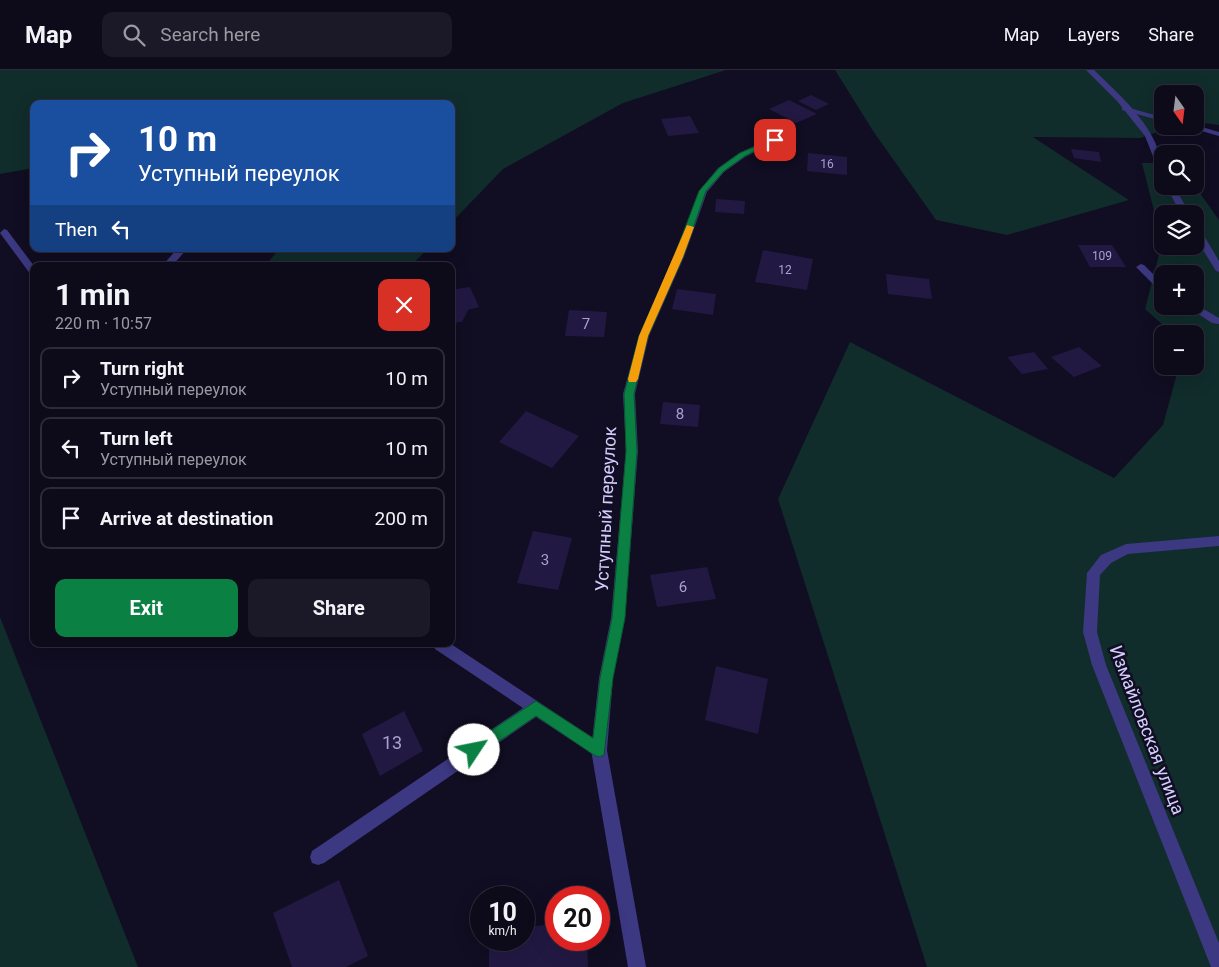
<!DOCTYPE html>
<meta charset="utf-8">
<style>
:root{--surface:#0d0a1a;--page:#1b1827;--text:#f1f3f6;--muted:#9a9aa2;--line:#2d2b39;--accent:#0b8043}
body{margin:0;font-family:Roboto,sans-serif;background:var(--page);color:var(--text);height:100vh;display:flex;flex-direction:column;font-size:19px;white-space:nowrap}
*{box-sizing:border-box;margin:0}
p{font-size:16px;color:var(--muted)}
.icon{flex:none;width:28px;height:28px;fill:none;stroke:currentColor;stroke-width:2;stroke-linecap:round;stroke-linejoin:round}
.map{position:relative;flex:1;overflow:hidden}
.drawer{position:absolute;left:30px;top:192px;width:425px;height:385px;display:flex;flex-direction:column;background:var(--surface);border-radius:10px;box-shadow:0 5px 20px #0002,0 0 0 1px var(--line)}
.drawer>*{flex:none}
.hud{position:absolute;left:30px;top:30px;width:425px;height:152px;border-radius:10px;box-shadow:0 5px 20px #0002,0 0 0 1px var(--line);background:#1a4fa0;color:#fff;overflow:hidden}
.needle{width:32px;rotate:166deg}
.tools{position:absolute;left:1154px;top:15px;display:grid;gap:10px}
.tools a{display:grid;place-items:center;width:50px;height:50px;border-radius:10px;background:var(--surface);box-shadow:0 5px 20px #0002,0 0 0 1px var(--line);font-size:25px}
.speed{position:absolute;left:470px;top:816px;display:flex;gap:10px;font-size:25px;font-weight:700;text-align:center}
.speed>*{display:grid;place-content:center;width:65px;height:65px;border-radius:50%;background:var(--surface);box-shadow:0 5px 20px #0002,0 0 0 1px var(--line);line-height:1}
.speed small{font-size:12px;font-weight:400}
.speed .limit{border:8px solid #d22;background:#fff;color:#111}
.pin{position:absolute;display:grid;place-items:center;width:42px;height:42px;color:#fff;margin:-21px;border-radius:10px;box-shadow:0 2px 8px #0006}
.me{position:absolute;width:55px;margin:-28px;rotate:56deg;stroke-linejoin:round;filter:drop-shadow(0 0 4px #0008)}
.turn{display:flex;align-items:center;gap:18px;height:105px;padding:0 25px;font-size:22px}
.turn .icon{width:65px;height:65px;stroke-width:2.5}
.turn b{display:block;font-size:35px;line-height:42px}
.then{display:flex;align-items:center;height:48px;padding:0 25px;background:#0003;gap:10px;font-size:19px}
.round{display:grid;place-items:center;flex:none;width:52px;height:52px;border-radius:10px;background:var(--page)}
.headline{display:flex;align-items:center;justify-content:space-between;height:85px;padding:0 25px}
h1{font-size:30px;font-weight:700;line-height:38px}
.primary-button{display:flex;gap:10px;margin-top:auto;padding:10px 25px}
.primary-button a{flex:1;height:58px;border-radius:10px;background:var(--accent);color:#fff;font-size:20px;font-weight:700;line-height:58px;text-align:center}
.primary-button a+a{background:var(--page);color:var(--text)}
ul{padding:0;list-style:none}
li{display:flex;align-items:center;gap:15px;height:62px;margin:0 10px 8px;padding:0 15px;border:2px solid var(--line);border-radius:10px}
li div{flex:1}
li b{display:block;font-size:19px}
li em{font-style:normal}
header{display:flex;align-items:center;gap:30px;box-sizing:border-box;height:70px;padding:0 25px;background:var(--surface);border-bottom:1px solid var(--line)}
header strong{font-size:24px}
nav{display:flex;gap:28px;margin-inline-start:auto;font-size:18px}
.search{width:350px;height:45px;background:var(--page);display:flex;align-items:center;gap:12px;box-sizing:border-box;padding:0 18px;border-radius:10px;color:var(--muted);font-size:19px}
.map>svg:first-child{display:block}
.green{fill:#102c2b;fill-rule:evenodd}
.building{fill:#221943}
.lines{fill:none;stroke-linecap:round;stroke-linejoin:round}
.service{fill:#3c3881;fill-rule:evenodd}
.minor{fill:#3c3881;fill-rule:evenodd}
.tertiary{fill:#3c3881;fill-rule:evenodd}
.route{fill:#0b8043;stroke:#07532c}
.slow{fill:#f59e0b}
.labels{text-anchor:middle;stroke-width:5;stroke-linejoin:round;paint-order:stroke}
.far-number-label{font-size:12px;fill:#a8a1d0}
.number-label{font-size:15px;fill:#a8a1d0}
.street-label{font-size:18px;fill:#d4ceff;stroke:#110d22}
.near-number-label{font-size:18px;fill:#a8a1d0}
</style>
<header>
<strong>Map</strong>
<div class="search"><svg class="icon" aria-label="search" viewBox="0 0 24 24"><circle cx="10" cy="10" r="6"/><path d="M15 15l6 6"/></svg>Search here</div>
<nav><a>Map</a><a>Layers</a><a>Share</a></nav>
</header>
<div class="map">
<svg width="1219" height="897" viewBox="0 0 1219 897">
<rect width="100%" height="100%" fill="#110d22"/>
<g class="green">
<path d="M 0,0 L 726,0 L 623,33 L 503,99 L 451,153 L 451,34 L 34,34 L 34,98 L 0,104 Z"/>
<path d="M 835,0 L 1219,0 L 1219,55 L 1195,52 L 1195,24 L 1162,24 L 1162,56 L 1173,56 L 1141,68 L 1033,67 L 1129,130 L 1007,165 L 936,150 L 873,61 Z"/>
<path d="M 1142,93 L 1162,93 L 1162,116 L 1195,116 L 1219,150 L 1219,897 L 927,897 L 778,429 L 850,272 L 1114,408 L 1163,355 L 1179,296 L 1195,296 L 1195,264 L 1173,264 L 1145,239 L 1162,173 ZM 1162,144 L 1195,144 L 1195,176 L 1162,176 ZM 1162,204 L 1195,204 L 1195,236 L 1162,236 Z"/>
<path d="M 279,179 L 427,179 L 411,196 L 265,196 Z"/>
<path d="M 0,547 L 138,897 L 0,897 Z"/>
</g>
<g class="building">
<path d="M 811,25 L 829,34 L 816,40 L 798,31 Z"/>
<path d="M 789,30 L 817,44 L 796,53 L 769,39 Z"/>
<path d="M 690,46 L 699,63 L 668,66 L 661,49 Z"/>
<path d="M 1071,79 L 1099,82 L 1101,92 L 1074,88 Z"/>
<path d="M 808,83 L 847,87 L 847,105 L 807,101 Z"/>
<path d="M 716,129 L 745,131 L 744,144 L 715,142 Z"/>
<path d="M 1078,175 L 1112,175 L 1126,197 L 1090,197 Z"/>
<path d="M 763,180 L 813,189 L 807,220 L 755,212 Z"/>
<path d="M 886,204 L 929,209 L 932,229 L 888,224 Z"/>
<path d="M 470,217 L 479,237 L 468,240 L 462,252 L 457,252 L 455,257 L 451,256 L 451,220 Z"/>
<path d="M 677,219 L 716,224 L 713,245 L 672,239 Z"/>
<path d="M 569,240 L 607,242 L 604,267 L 565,266 Z"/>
<path d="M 1079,277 L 1102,296 L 1074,307 L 1051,287 Z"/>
<path d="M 1034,282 L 1048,299 L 1022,304 L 1007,287 Z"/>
<path d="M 663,332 L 700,335 L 698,357 L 660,354 Z"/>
<path d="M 526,341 L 579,366 L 552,398 L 499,372 Z"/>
<path d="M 533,461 L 572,468 L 558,520 L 517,513 Z"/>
<path d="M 707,497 L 716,529 L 657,537 L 650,505 Z"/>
<path d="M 716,596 L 768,609 L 758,664 L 705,650 Z"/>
<path d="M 404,641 L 423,681 L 380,706 L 362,664 Z"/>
<path d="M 339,810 L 368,886 L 346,897 L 292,897 L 273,843 Z"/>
<path d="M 556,854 L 556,870 L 587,870 L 588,897 L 489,897 L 489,870 L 524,870 L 524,857 Z"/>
</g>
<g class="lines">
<g class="service">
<path d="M 4,159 L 7,160 L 34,196 L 34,206 L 31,205 L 0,163 Z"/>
<path d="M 177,179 L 187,179 L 172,196 L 162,196 Z"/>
<path d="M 1141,194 L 1144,195 L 1162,213 L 1162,221 L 1159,220 L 1136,197 Z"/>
<path d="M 1195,234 L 1219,248 L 1219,254 L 1212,253 L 1186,236 L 1195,236 Z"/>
<path d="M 433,574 L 451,574 L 604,675 L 607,680 L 604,685 L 599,688 L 594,685 L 536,647 L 324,793 L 318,795 L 312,793 L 310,787 L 312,781 L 523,638 L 435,579 Z"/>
</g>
<g class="minor">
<path d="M 1122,36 L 1162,47 L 1162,51 L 1122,40 Z"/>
<path d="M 1195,55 L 1219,62 L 1219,66 L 1184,56 Z"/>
<path d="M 772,68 L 779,70 L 745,87 L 724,102 L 707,122 L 684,187 L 649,266 L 635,324 L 638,381 L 625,548 L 613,608 L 607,680 L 646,897 L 628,897 L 591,680 L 599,608 L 611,548 L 626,381 L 623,324 L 639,266 L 674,187 L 699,121 L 718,98 L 739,83 Z"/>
</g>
<g class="tertiary">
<path d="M 1086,0 L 1094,0 C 1121,26 1162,62 1162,101 L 1158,99 L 1145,66 L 1117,31 Z"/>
<path d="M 1166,116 L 1174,116 L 1190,144 L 1181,144 Z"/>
<path d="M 1195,156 L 1200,159 L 1219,191 L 1219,202 L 1216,201 L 1195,167 Z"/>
<path d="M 1219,466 L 1219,476 L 1128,484 L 1111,493 L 1100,505 L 1097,562 L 1106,595 L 1219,873 L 1219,897 L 1211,897 L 1092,595 L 1083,562 L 1087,503 L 1101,485 L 1126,474 Z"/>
</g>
</g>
<path class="route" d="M 772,69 L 778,70 L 745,86 L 724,101 L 706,121 L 683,187 L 648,266 L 634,324 L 637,381 L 625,548 L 613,608 L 604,685 L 599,687 L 594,685 L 536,646 L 479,685 L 474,687 L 469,685 L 467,680 L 469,675 L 536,631 L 593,668 L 600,608 L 612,548 L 626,381 L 624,324 L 639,266 L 674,187 L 699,121 L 719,98 L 740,83 Z"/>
<path class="slow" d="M 687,155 L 694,157 L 683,187 L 648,266 L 638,309 L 636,312 L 629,312 L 628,309 L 639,266 Z"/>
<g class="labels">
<g class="far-number-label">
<text x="827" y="98">16</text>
<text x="1102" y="190">109</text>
<text x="785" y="204">12</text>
</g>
<g class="number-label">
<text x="586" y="259">7</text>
<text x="680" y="349">8</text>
<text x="545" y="495">3</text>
<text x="683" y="522">6</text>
</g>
<g class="street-label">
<text transform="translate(606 439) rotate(-87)" y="6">Уступный переулок</text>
<text transform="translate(1147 660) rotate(69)" y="6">Измайловская улица</text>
</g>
<g class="near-number-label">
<text x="392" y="679">13</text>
</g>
</g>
</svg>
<div class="tools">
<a><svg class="needle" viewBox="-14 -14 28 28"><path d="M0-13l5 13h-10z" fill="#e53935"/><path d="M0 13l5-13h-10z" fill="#9a9aa2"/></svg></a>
<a><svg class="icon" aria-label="search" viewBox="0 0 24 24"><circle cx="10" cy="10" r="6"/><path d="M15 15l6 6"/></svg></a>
<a><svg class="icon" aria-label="layers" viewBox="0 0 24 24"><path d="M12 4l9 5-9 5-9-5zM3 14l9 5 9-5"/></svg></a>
<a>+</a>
<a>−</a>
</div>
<div class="speed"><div>10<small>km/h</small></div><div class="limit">20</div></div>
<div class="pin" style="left:775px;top:70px;background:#d93025"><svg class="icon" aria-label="arrive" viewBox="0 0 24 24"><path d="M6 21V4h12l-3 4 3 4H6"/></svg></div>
<svg class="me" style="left:474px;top:680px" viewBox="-20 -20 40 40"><circle r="19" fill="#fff"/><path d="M0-13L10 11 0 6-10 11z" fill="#0b8043"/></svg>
<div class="hud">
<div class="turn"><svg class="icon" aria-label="right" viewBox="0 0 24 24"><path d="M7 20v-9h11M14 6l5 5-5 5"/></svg><div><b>10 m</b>Уступный переулок</div></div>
<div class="then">Then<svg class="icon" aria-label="left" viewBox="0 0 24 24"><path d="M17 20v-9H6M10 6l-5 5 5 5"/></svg></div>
</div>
<section class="drawer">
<div class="headline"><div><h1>1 min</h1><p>220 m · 10:57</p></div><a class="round" style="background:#d93025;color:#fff"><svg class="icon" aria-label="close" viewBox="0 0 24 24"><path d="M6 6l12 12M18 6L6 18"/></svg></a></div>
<ul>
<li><svg class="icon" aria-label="right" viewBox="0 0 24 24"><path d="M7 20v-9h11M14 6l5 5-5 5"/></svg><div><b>Turn right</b><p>Уступный переулок</p></div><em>10 m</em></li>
<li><svg class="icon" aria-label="left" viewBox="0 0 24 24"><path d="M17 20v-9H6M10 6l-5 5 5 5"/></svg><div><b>Turn left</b><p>Уступный переулок</p></div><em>10 m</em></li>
<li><svg class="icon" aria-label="arrive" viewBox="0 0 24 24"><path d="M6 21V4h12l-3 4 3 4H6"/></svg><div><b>Arrive at destination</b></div><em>200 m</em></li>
</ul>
<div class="primary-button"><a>Exit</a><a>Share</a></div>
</section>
</div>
